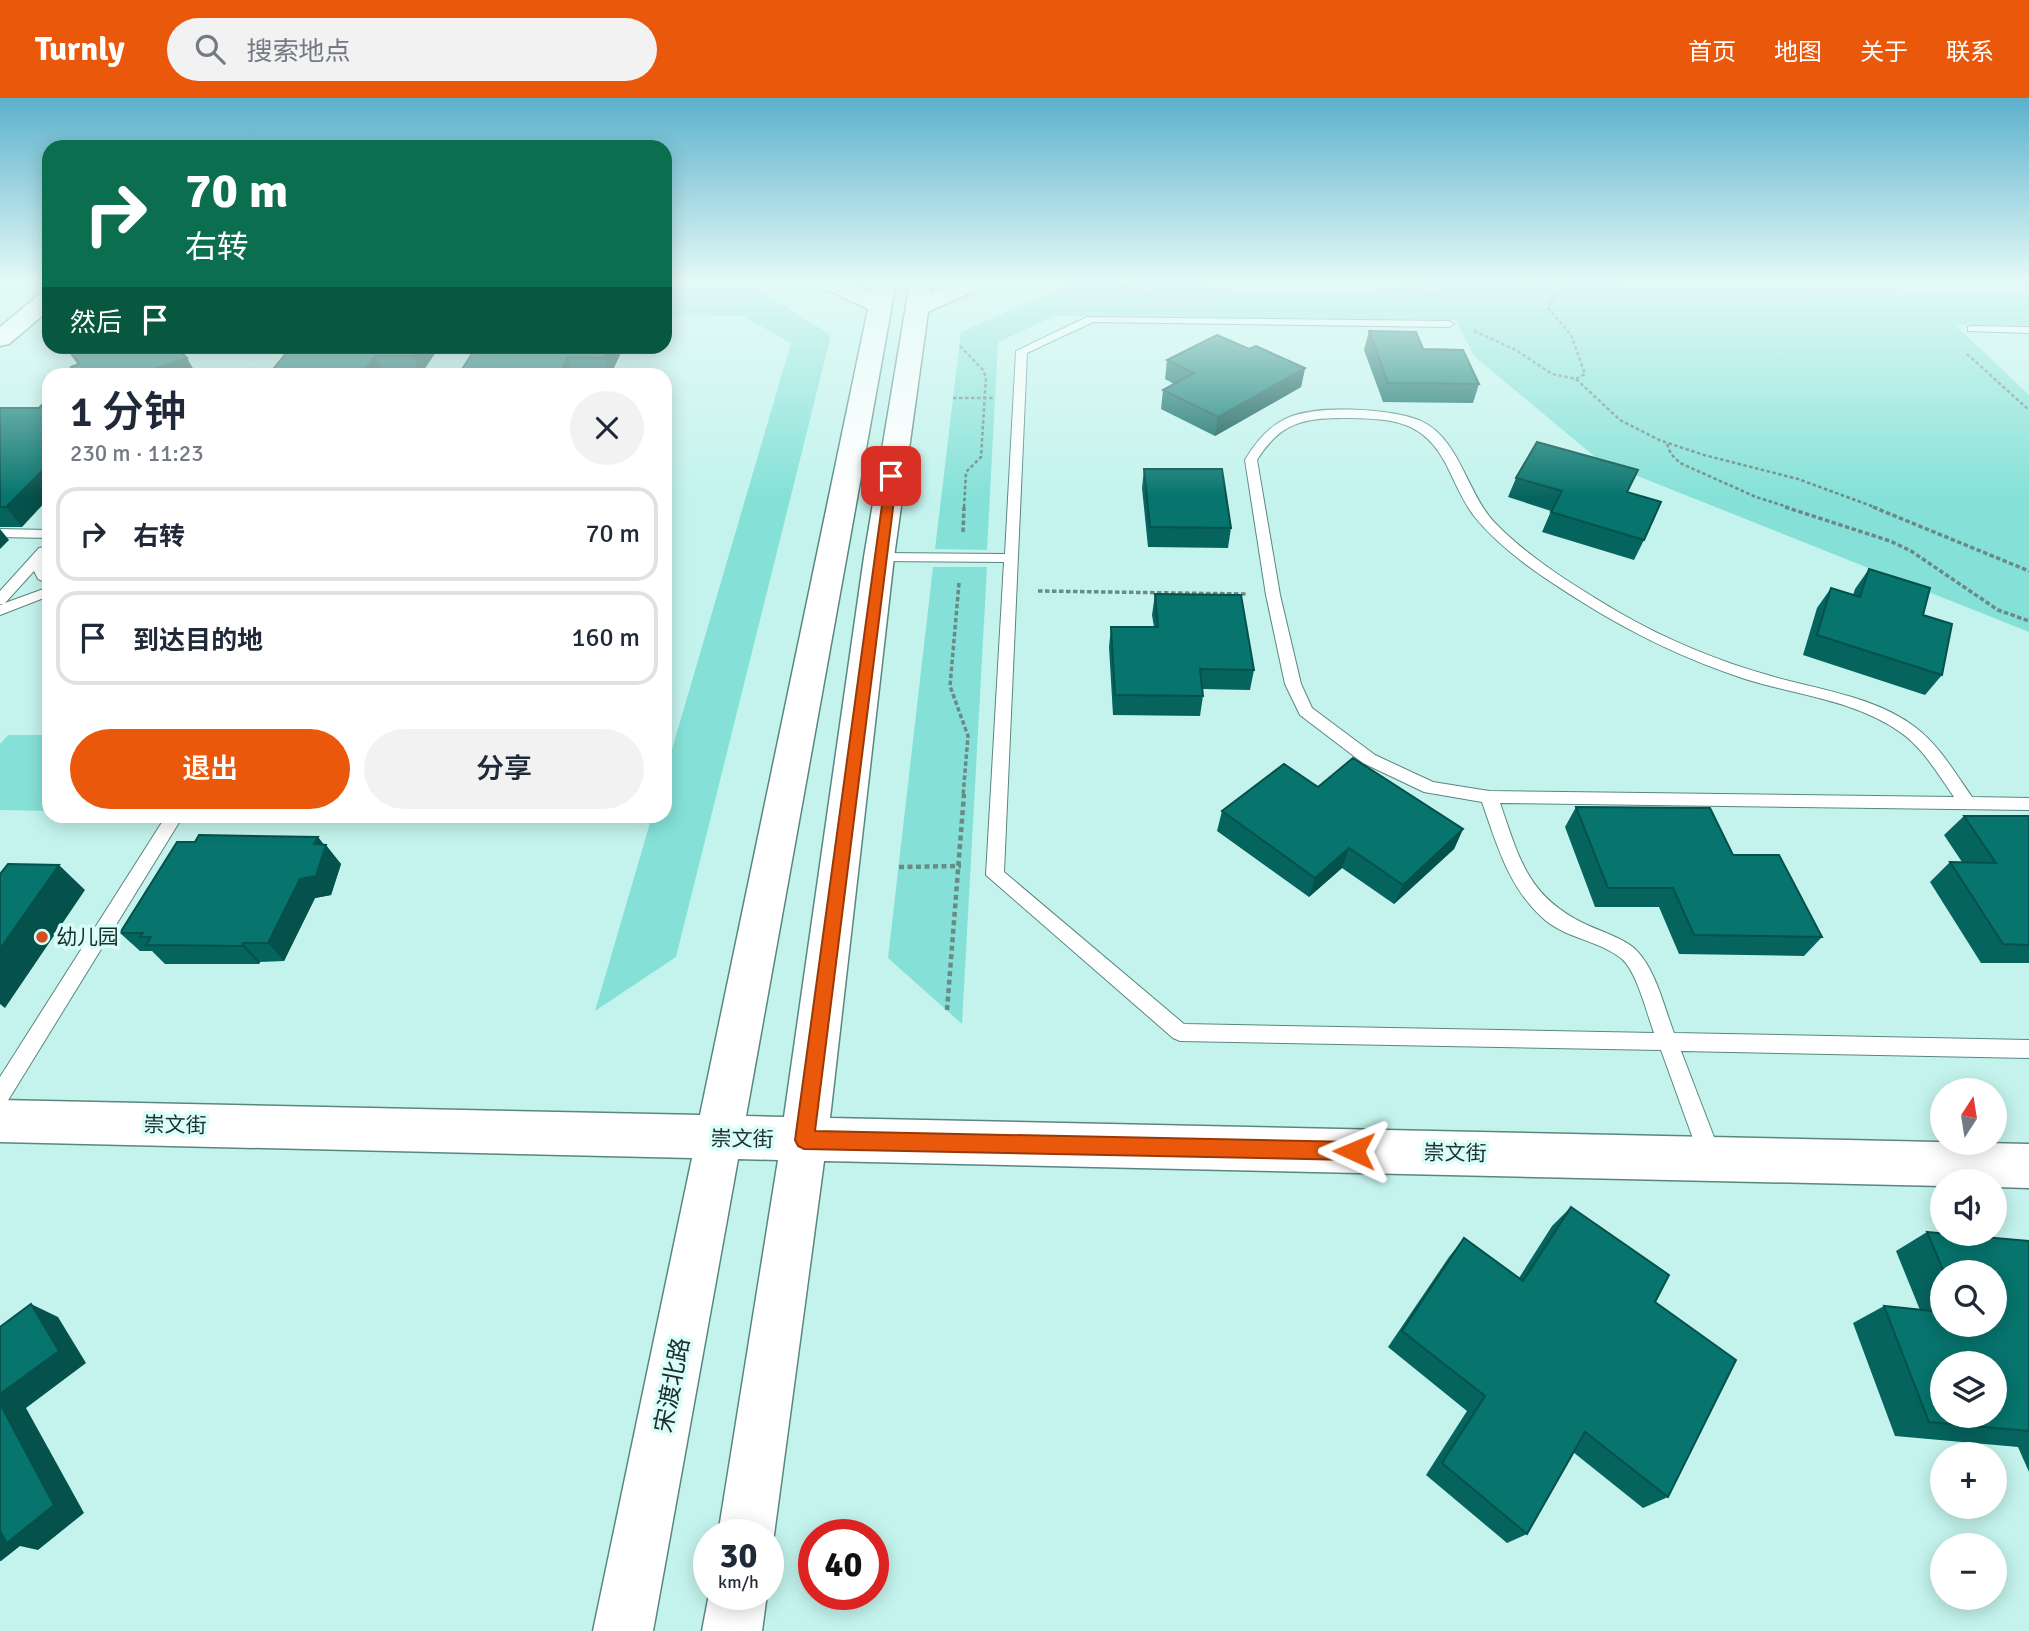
<!DOCTYPE html>
<html lang="zh">
<meta charset="utf-8">
<style>
:root{--surface:#fff;--page:#f2f2f3;--text:#1f2937;--muted:#747a83;--line:#e0e1e3;--accent:#ea580c}
body{margin:0;font-family:Signika,"Noto Sans SC",sans-serif;background:var(--page);color:var(--text);height:100vh;display:flex;flex-direction:column;font-size:26px;white-space:nowrap}
*{box-sizing:border-box;margin:0}
p{font-size:23px;color:var(--muted)}
.icon{flex:none;width:38px;height:38px;fill:none;stroke:currentColor;stroke-width:2;stroke-linecap:round;stroke-linejoin:round}
.map{position:relative;flex:1;overflow:hidden}
.side{position:absolute;left:42px;top:270px;width:630px;height:455px;display:flex;flex-direction:column;background:var(--surface);border-radius:21px;box-shadow:0 4px 18px #0003}
.side>*{flex:none}
.banner{position:absolute;left:42px;top:42px;width:630px;height:214px;border-radius:21px;box-shadow:0 4px 18px #0003;background:#0b6e4f;color:#fff;overflow:hidden}
.needle{width:46px;rotate:12deg}
.fabs{position:absolute;left:1930px;top:980px;display:grid;gap:14px}
.fabs a{display:grid;place-items:center;width:77px;height:77px;border-radius:50%;background:var(--surface);box-shadow:0 4px 18px #0003;font-size:35px}
.speed{position:absolute;left:693px;top:1421px;display:flex;gap:14px;font-size:35px;font-weight:700;text-align:center}
.speed>*{display:grid;place-content:center;width:91px;height:91px;border-radius:50%;background:var(--surface);box-shadow:0 4px 18px #0003;line-height:1}
.speed small{font-size:18px;font-weight:400}
.speed .limit{border:10px solid #d22;background:#fff;color:#111}
.pin{position:absolute;display:grid;place-items:center;width:60px;height:60px;color:#fff;margin:-30px;border-radius:14px;box-shadow:0 4px 10px #0006}
.me{position:absolute;width:77px;margin:-38px;rotate:271deg;stroke-linejoin:round;filter:drop-shadow(0 0 5px #0008)}
.turn{display:flex;align-items:center;gap:24px;height:147px;padding:0 28px;font-size:32px}
.turn .icon{width:91px;height:91px;stroke-width:2.5}
.turn b{display:block;font-size:49px;line-height:60px}
.then{display:flex;align-items:center;height:66px;padding:0 28px;background:#0003;gap:14px;font-size:26px}
.round{display:grid;place-items:center;flex:none;width:74px;height:74px;border-radius:37px;background:var(--page)}
.overview{display:flex;align-items:center;justify-content:space-between;height:119px;padding:0 28px}
h1{font-size:42px;font-weight:600;line-height:52px}
.cta{display:flex;gap:14px;margin-top:auto;padding:14px 28px}
.cta a{flex:1;height:80px;border-radius:42px;background:var(--accent);color:#fff;font-size:28px;font-weight:600;line-height:80px;text-align:center}
.cta a+a{background:var(--page);color:var(--text)}
ul{padding:0;list-style:none}
li{display:flex;align-items:center;gap:21px;height:94px;margin:0 14px 10px;padding:0 14px;border:4px solid var(--line);border-radius:21px}
li div{flex:1}
li b{display:block;font-size:26px}
li em{font-style:normal}
header{display:flex;align-items:center;gap:42px;box-sizing:border-box;height:98px;padding:0 35px;background:var(--accent);color:#fff}
header strong{font-size:33px}
nav{display:flex;gap:38px;margin-inline-start:auto;font-size:24px}
.search{width:490px;height:63px;background:var(--page);display:flex;align-items:center;gap:18px;box-sizing:border-box;padding:0 24px;border-radius:38px;color:var(--muted);font-size:26px}
.map>svg:first-child{display:block}
.green{fill:#85e1d7}
.lines{fill:none;stroke-linecap:round;stroke-linejoin:round}
.lane-casing{stroke:#5a8681;stroke-width:2}
.secondary-casing{stroke:#5a8681;stroke-width:3}
.path-far2{stroke:#6a8a86;stroke-width:2.5;stroke-dasharray:3.5 2.5;stroke-linecap:butt}
.path-far1{stroke:#6a8a86;stroke-width:3.5;stroke-dasharray:4.5 2.5;stroke-linecap:butt}
.path{stroke:#6a8a86;stroke-width:4.5;stroke-dasharray:5 3.5;stroke-linecap:butt}
.lane{fill:#fff;fill-rule:evenodd}
.secondary{fill:#fff;fill-rule:evenodd}
.wall{fill:#06645e;fill-rule:evenodd}
.shaded-wall{fill:#05514c}
.building{fill:#07746d;stroke:#05514c;stroke-width:2;fill-rule:evenodd}
.route{fill:#ea580c;stroke:#983908;stroke-width:2}
.poi-dot{fill:#d44c1f;stroke:#d9fef9;stroke-width:2.5}
.labels{text-anchor:middle;stroke-width:7;stroke-linejoin:round;paint-order:stroke}
.poi-label{font-size:21px;fill:#1c2f2d;stroke:#d9fef9;text-anchor:start}
.street-label{font-size:21px;fill:#1c2f2d;stroke:#d9fef9}
.near-street-label{font-size:24px;fill:#1c2f2d;stroke:#d9fef9}
</style>
<header>
<strong>Turnly</strong>
<div class="search"><svg class="icon" aria-label="search" viewBox="0 0 24 24"><circle cx="10" cy="10" r="6"/><path d="M15 15l6 6"/></svg>搜索地点</div>
<nav><a>首页</a><a>地图</a><a>关于</a><a>联系</a></nav>
</header>
<div class="map">
<svg width="2029" height="1533" viewBox="0 0 2029 1533">
<rect width="100%" height="100%" fill="#c4f3ed"/>
<g class="green">
<path d="M 1076,184 L 1186,185 L 1244,193 L 1347,194 L 1436,186 L 2029,193 L 2029,227 L 1955,227 L 2029,297 L 2029,534 L 1600,363 L 1474,258 L 1456,222 L 1054,218 L 998,244 L 987,452 L 935,451 L 961,234 Z"/>
<path d="M 665,189 L 755,190 L 831,237 L 676,859 L 595,913 L 652,718 L 665,718 L 665,675 L 791,245 L 743,218 L 665,217 Z"/>
<path d="M 933,469 L 987,469 L 962,926 L 888,860 Z"/>
<path d="M 8,637 L 49,637 L 49,713 L 0,712 L 0,646 Z"/>
</g>
<g class="lines">
<g class="lane-casing">
<g id="lane">
<path d="M 1989,184 L 2029,184 L 2029,187 L 1994,187 Z"/>
<path d="M 1087,219 L 1449,223 L 1454,226 L 1449,229 L 1093,224 L 1027,255 L 1004,774 L 1184,926 L 1654,935 C 1647,916 1637,874 1622,861 C 1600,843 1566,840 1545,822 C 1509,791 1497,747 1482,704 L 1424,694 L 1363,665 L 1300,617 L 1285,586 L 1266,497 L 1245,362 C 1255,345 1267,330 1285,321 C 1314,306 1392,310 1421,323 C 1460,341 1467,396 1495,425 C 1530,461 1576,489 1620,515 C 1667,542 1718,563 1771,578 C 1819,592 1874,598 1915,629 C 1939,647 1955,675 1972,699 L 2029,700 L 2029,712 L 1500,705 C 1519,760 1527,797 1583,825 C 1597,832 1626,841 1636,852 C 1656,872 1664,909 1674,935 L 2029,942 L 2029,960 L 1681,953 L 1722,1060 L 1718,1067 L 1711,1070 L 1704,1067 L 1700,1060 L 1661,952 L 1180,943 L 1173,940 L 986,777 L 1004,464 L 879,463 L 872,459 L 879,455 L 1005,456 L 1016,253 ZM 1343,320 C 1390,321 1422,320 1446,366 C 1455,384 1462,402 1474,418 C 1502,453 1544,480 1582,504 C 1633,536 1687,562 1745,581 C 1795,597 1855,602 1900,634 C 1923,650 1938,676 1954,699 L 1489,693 L 1433,684 L 1375,657 L 1312,610 L 1301,586 L 1280,497 L 1257,362 C 1280,325 1303,320 1343,320 Z"/>
<path d="M 1972,228 L 2029,229 L 2029,235 L 1968,233 L 1968,229 Z"/>
<path d="M 0,431 L 49,432 L 49,440 L 0,439 Z"/>
<path d="M 44,449 L 49,450 L 46,469 L 49,486 L 38,481 L 34,473 L 5,505 L 49,489 L 49,498 L 0,517 L 0,507 L 3,506 L 0,506 L 0,493 L 39,450 Z"/>
<path d="M 166,718 L 183,718 L 7,1004 L 0,1006 L 0,979 Z"/>
</g>
</g>
<g class="secondary-casing">
<g id="secondary">
<path d="M 818,184 L 847,184 L 871,195 L 874,184 L 896,184 L 746,1018 L 784,1019 L 864,459 L 910,184 L 932,184 L 931,195 L 956,184 L 986,184 L 983,189 L 928,214 L 894,459 L 830,1020 L 2029,1046 L 2029,1090 L 1995,1089 L 1995,1083 L 1942,1083 L 1942,1088 L 824,1063 L 774,1437 L 768,1452 L 768,1437 L 718,1437 L 778,1062 L 738,1061 L 653,1533 L 593,1533 L 692,1060 L 0,1044 L 0,1002 L 700,1017 L 868,211 L 821,189 Z"/>
<path d="M 49,193 L 49,212 L 9,246 L 0,248 L 0,229 L 41,195 Z"/>
<path d="M 709,1496 L 767,1496 L 762,1533 L 702,1533 Z"/>
</g>
</g>
<g class="path-far2">
<path d="M 1111,184 L 1148,196"/>
<path d="M 1401,189 L 1444,199"/>
<path d="M 1474,233 L 1516,252 L 1552,276 L 1576,281 L 1585,276 L 1571,237 L 1548,210 L 1554,198 L 1565,188"/>
<path d="M 960,248 L 983,272 L 986,279 L 981,359 L 966,374 L 964,410"/>
<path d="M 1967,256 L 2029,312"/>
<path d="M 1576,281 L 1620,322 L 1659,342 L 1704,357 L 1798,381 L 1877,410"/>
<path d="M 953,300 L 995,300"/>
<path d="M 1667,346 L 1671,356 L 1680,365 L 1756,399 L 1791,410"/>
</g>
<g class="path-far1">
<path d="M 1785,409 L 1890,443 L 1911,453 L 1998,512 L 2029,523"/>
<path d="M 1873,409 L 2029,473"/>
<path d="M 963,434 L 964,409"/>
<path d="M 959,485 L 950,588 L 968,638 L 963,698"/>
<path d="M 1038,493 L 1247,496"/>
</g>
<g class="path">
<path d="M 899,769 L 961,768"/>
<path d="M 947,912 L 964,696"/>
</g>
<use href="#lane" class="lane"/>
<use href="#secondary" class="secondary"/>
</g>
<g class="wall">
<path d="M 1369,233 L 1423,251 L 1479,286 L 1473,305 L 1383,304 L 1364,252 Z"/>
<path d="M 292,248 L 440,248 L 421,276 L 270,276 L 270,275 Z"/>
<path d="M 477,248 L 624,248 L 611,276 L 459,276 Z"/>
<path d="M 67,251 L 187,260 L 196,276 L 76,276 L 71,269 L 78,267 Z"/>
<path d="M 1249,251 L 1305,270 L 1301,289 L 1215,338 L 1161,311 L 1163,292 L 1174,286 L 1165,281 L 1167,262 Z"/>
<path d="M 0,310 L 39,310 L 22,429 L 0,429 Z"/>
<path d="M 1144,371 L 1231,430 L 1228,450 L 1148,449 L 1142,390 Z"/>
<path d="M 1516,380 L 1627,394 L 1644,442 L 1634,462 L 1542,434 L 1551,413 L 1508,399 Z"/>
<path d="M 1869,471 L 1923,517 L 1942,577 L 1925,597 L 1803,557 L 1817,510 L 1831,490 L 1853,497 L 1855,491 Z"/>
<path d="M 1155,496 L 1254,572 L 1250,592 L 1203,591 L 1203,598 L 1200,618 L 1113,617 L 1109,549 L 1111,529 L 1154,529 L 1152,517 Z"/>
<path d="M 1318,689 L 1463,731 L 1454,751 L 1394,806 L 1342,770 L 1309,799 L 1217,733 L 1222,713 Z"/>
<path d="M 1576,709 L 1733,757 L 1822,839 L 1804,858 L 1679,856 L 1659,809 L 1595,809 L 1565,729 Z"/>
<path d="M 1964,718 L 2029,718 L 2029,865 L 1981,865 L 1930,784 L 1950,764 L 1962,764 L 1944,737 Z"/>
<path d="M 324,747 L 341,766 L 331,797 L 315,800 L 284,863 L 260,864 L 259,866 L 165,866 L 152,853 L 140,853 L 120,835 Z"/>
<path d="M 1571,1109 L 1655,1204 L 1668,1399 L 1643,1410 L 1573,1354 L 1527,1436 L 1507,1445 L 1426,1377 L 1467,1313 L 1388,1249 L 1449,1159 L 1464,1140 L 1519,1180 L 1552,1128 Z"/>
<path d="M 1927,1134 L 2029,1143 L 2029,1374 L 2018,1349 L 1895,1338 L 1853,1225 L 1884,1208 L 1920,1212 L 1896,1153 ZM 1942,1174 L 1995,1174 L 1995,1227 L 1942,1227 Z"/>
</g>
<g class="shaded-wall">
<path d="M 419,248 L 440,248 L 421,276 L 413,258 Z"/>
<path d="M 610,248 L 624,248 L 611,276 L 609,276 L 604,260 Z"/>
<path d="M 375,258 L 384,276 L 361,276 Z"/>
<path d="M 568,259 L 573,276 L 559,276 Z"/>
<path d="M 187,260 L 196,276 L 141,276 Z"/>
<path d="M 1305,270 L 1301,289 L 1215,338 L 1218,319 Z"/>
<path d="M 49,366 L 49,400 L 22,429 L 6,409 Z"/>
<path d="M 0,431 L 9,442 L 0,451 Z"/>
<path d="M 1463,731 L 1454,751 L 1394,806 L 1403,787 Z"/>
<path d="M 318,739 L 326,749 L 326,747 L 341,766 L 331,797 L 315,800 L 284,863 L 268,845 L 300,781 Z"/>
<path d="M 1349,750 L 1342,770 L 1309,799 L 1315,780 Z"/>
<path d="M 59,767 L 85,792 L 5,910 L 0,906 L 0,851 Z"/>
<path d="M 243,845 L 260,864 L 259,866 L 242,848 Z"/>
<path d="M 31,1206 L 58,1219 L 86,1265 L 26,1310 L 84,1415 L 38,1452 L 20,1448 L 1,1463 L 0,1463 L 0,1296 Z"/>
</g>
<g class="building">
<path d="M 1369,233 L 1416,234 L 1423,251 L 1463,252 L 1479,286 L 1388,285 Z"/>
<path d="M 1217,237 L 1249,251 L 1256,248 L 1305,270 L 1218,319 L 1163,292 L 1194,275 L 1167,262 Z"/>
<path d="M 75,248 L 175,248 L 187,260 L 141,276 L 78,276 L 71,269 L 79,266 L 78,263 L 67,251 Z"/>
<path d="M 292,248 L 419,248 L 413,258 L 375,258 L 361,276 L 270,275 Z"/>
<path d="M 477,248 L 610,248 L 604,260 L 568,259 L 559,276 L 459,276 Z"/>
<path d="M 43,306 L 49,306 L 49,366 L 6,409 L 0,409 L 0,310 L 39,310 Z"/>
<path d="M 1537,344 L 1638,372 L 1627,394 L 1661,404 L 1644,442 L 1551,414 L 1562,393 L 1516,380 Z"/>
<path d="M 1144,371 L 1222,371 L 1231,430 L 1150,429 Z"/>
<path d="M 1869,471 L 1930,490 L 1923,517 L 1952,526 L 1942,577 L 1817,537 L 1831,490 L 1860,499 Z"/>
<path d="M 1155,496 L 1241,497 L 1254,572 L 1200,571 L 1203,598 L 1115,597 L 1111,529 L 1158,529 Z"/>
<path d="M 1353,660 L 1463,731 L 1403,787 L 1349,750 L 1315,780 L 1222,713 L 1284,666 L 1318,689 Z"/>
<path d="M 1576,709 L 1710,710 L 1733,757 L 1779,757 L 1822,839 L 1694,837 L 1673,790 L 1608,790 Z"/>
<path d="M 1964,718 L 2029,718 L 2029,847 L 2003,846 L 1950,764 L 1996,765 Z"/>
<path d="M 199,737 L 318,739 L 314,746 L 326,747 L 316,778 L 300,781 L 268,845 L 243,845 L 242,848 L 146,847 L 151,839 L 140,839 L 143,835 L 120,835 L 177,744 L 195,744 Z"/>
<path d="M 8,766 L 59,767 L 0,851 L 0,776 Z"/>
<path d="M 1571,1109 L 1669,1177 L 1655,1204 L 1736,1262 L 1668,1399 L 1585,1334 L 1527,1436 L 1442,1365 L 1485,1298 L 1402,1233 L 1464,1140 L 1523,1183 Z"/>
<path d="M 1927,1134 L 2029,1143 L 2029,1333 L 1929,1324 L 1884,1208 L 1942,1214 L 1942,1227 L 1995,1227 L 1995,1174 L 1944,1174 ZM 1942,1265 L 1995,1265 L 1995,1318 L 1942,1318 Z"/>
<path d="M 31,1206 L 59,1253 L 0,1296 L 0,1229 Z"/>
<path d="M 0,1306 L 54,1407 L 7,1445 L 0,1433 Z"/>
</g>
<linearGradient id="sky" x2="0" y2="1"><stop stop-color="#5cb1cc"/><stop offset="0.46" stop-color="#e4faf7"/><stop offset="1" stop-color="#e4faf7" stop-opacity="0"/></linearGradient>
<rect width="2029" height="399" fill="url(#sky)"/>
<path class="route" d="M 891,374 L 897,378 L 815,1033 L 1354,1044 L 1361,1047 L 1364,1053 L 1361,1060 L 1354,1062 L 804,1051 L 798,1048 L 795,1042 L 886,378 Z"/>
<circle class="poi-dot" cx="42" cy="839" r="7"/>
<g class="labels">
<g class="poi-label">
<text x="56" y="846">幼儿园</text>
</g>
<g class="street-label">
<text transform="translate(175 1027) rotate(1)" y="7">崇文街</text>
<text transform="translate(742 1041) rotate(1)" y="7">崇文街</text>
<text transform="translate(1455 1055) rotate(1)" y="7">崇文街</text>
</g>
<g class="near-street-label">
<text transform="translate(672 1287) rotate(-79)" y="8">宋渡北路</text>
</g>
</g>
</svg>
<div class="fabs">
<a><svg class="needle" viewBox="-14 -14 28 28"><path d="M0-13l5 13h-10z" fill="#e53935"/><path d="M0 13l5-13h-10z" fill="#747a83"/></svg></a>
<a><svg class="icon" aria-label="sound" viewBox="0 0 24 24"><path d="M4 9h4l5-4v14l-5-4H4zM17 9q2 3 0 6"/></svg></a>
<a><svg class="icon" aria-label="search" viewBox="0 0 24 24"><circle cx="10" cy="10" r="6"/><path d="M15 15l6 6"/></svg></a>
<a><svg class="icon" aria-label="layers" viewBox="0 0 24 24"><path d="M12 4l9 5-9 5-9-5zM3 14l9 5 9-5"/></svg></a>
<a>+</a>
<a>−</a>
</div>
<div class="speed"><div>30<small>km/h</small></div><div class="limit">40</div></div>
<div class="pin" style="left:891px;top:378px;background:#d93025"><svg class="icon" aria-label="arrive" viewBox="0 0 24 24"><path d="M6 21V4h12l-3 4 3 4H6"/></svg></div>
<svg class="me" style="left:1354px;top:1053px" viewBox="-20 -20 40 40"><path d="M0-17L14 15 0 8-14 15z" fill="#ea580c" stroke="#fff" stroke-width="4"/></svg>
<div class="banner">
<div class="turn"><svg class="icon" aria-label="right" viewBox="0 0 24 24"><path d="M7 20v-9h11M14 6l5 5-5 5"/></svg><div><b>70 m</b>右转</div></div>
<div class="then">然后<svg class="icon" aria-label="arrive" viewBox="0 0 24 24"><path d="M6 21V4h12l-3 4 3 4H6"/></svg></div>
</div>
<section class="side">
<div class="overview"><div><h1>1 分钟</h1><p>230 m · 11:23</p></div><a class="round"><svg class="icon" aria-label="close" viewBox="0 0 24 24"><path d="M6 6l12 12M18 6L6 18"/></svg></a></div>
<ul>
<li><svg class="icon" aria-label="right" viewBox="0 0 24 24"><path d="M7 20v-9h11M14 6l5 5-5 5"/></svg><div><b>右转</b></div><em>70 m</em></li>
<li><svg class="icon" aria-label="arrive" viewBox="0 0 24 24"><path d="M6 21V4h12l-3 4 3 4H6"/></svg><div><b>到达目的地</b></div><em>160 m</em></li>
</ul>
<div class="cta"><a>退出</a><a>分享</a></div>
</section>
</div>
